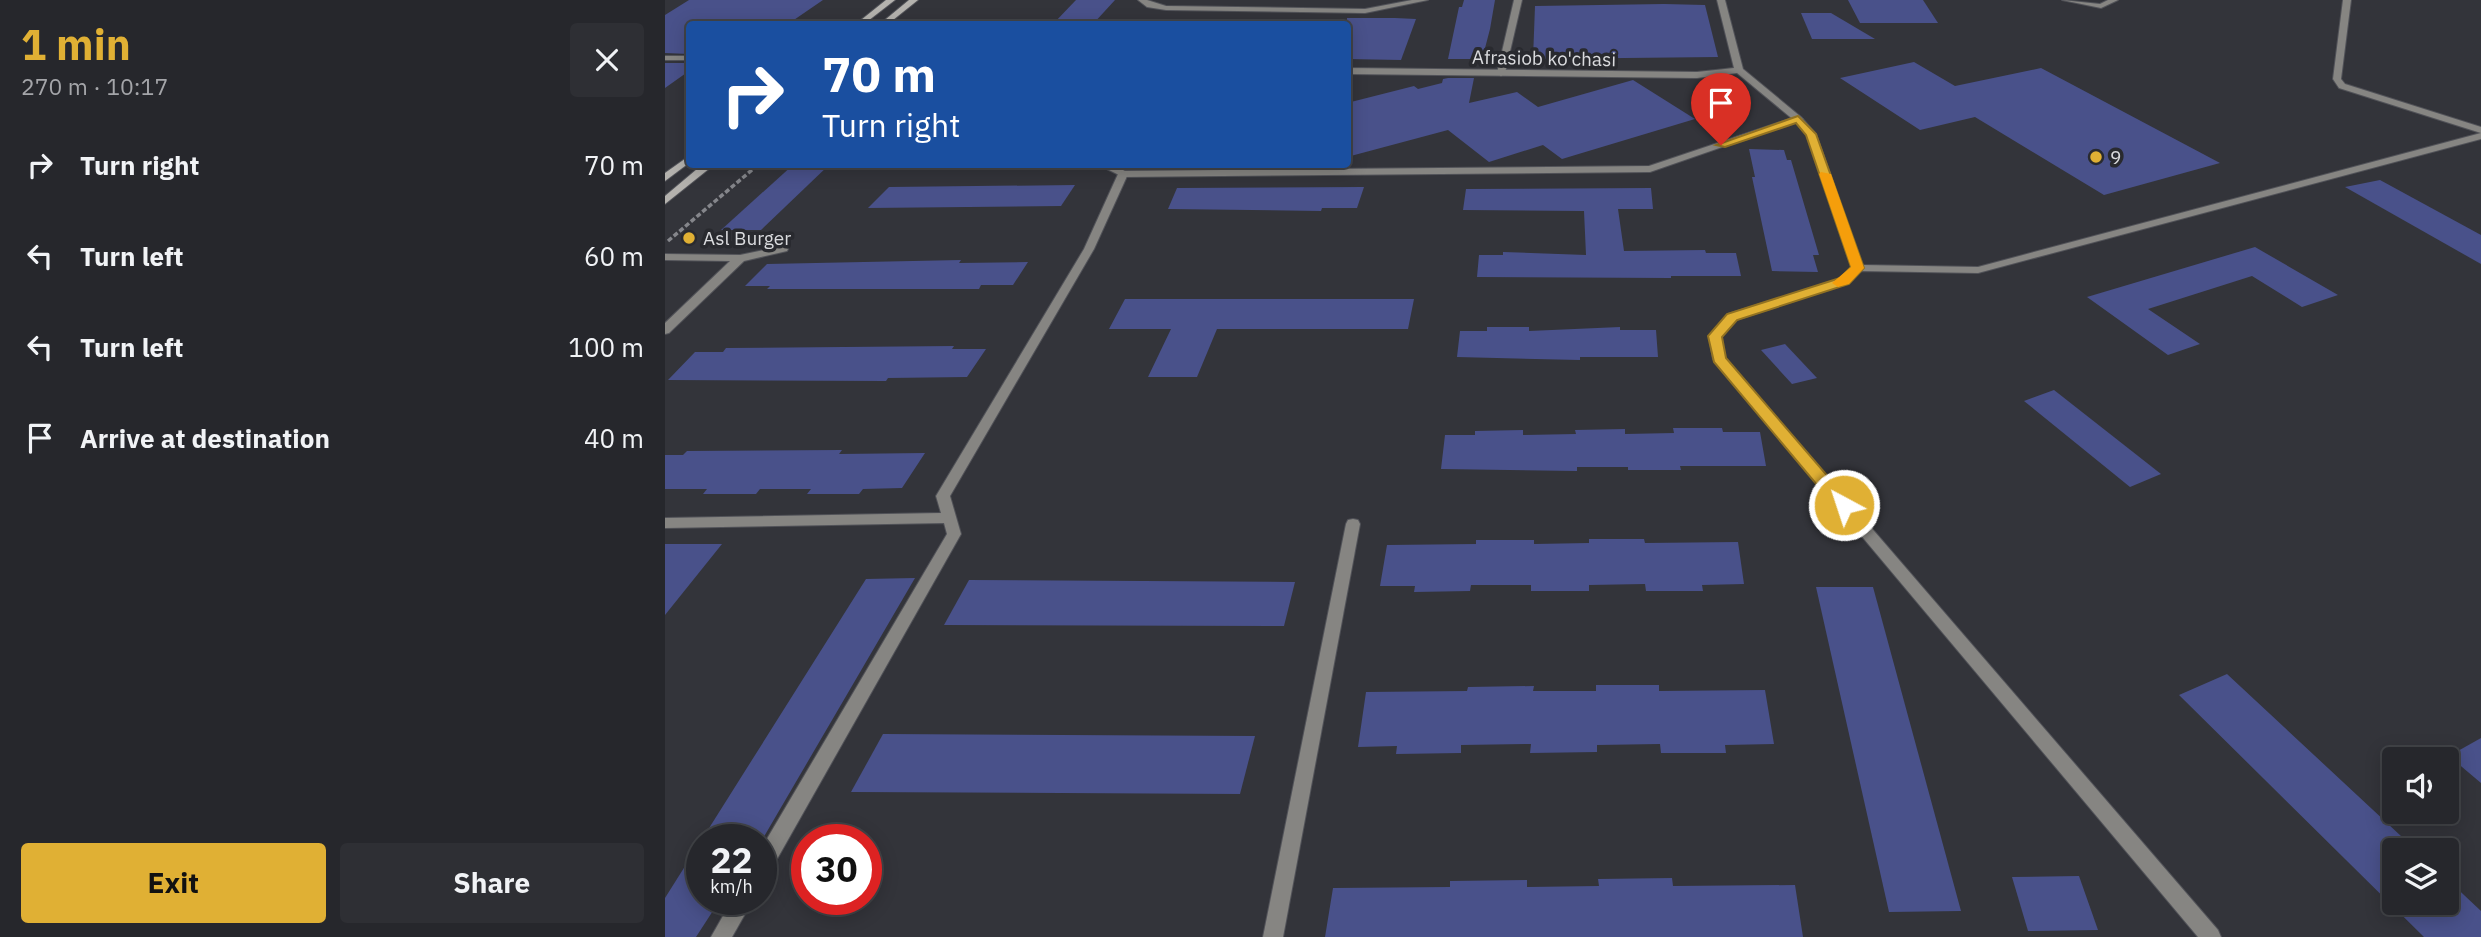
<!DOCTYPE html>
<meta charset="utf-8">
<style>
:root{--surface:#26272c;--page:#2e2f34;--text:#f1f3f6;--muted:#a4a5a9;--line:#424448;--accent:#e0b034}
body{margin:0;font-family:"IBM Plex Sans",sans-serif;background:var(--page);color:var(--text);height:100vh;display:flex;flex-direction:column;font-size:26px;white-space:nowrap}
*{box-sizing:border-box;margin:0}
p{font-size:23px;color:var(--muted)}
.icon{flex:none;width:38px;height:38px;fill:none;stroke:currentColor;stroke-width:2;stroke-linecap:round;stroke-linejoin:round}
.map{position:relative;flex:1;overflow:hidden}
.panel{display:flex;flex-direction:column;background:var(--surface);width:665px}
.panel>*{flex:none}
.hud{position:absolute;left:21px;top:21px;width:665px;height:147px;border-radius:7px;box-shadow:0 4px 18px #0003,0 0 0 2px var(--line);background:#1a4fa0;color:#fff;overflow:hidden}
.controls{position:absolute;left:1717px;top:747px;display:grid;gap:14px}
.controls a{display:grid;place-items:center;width:77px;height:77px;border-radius:7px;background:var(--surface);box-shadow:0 4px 18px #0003,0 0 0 2px var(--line);font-size:35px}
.speed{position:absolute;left:21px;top:824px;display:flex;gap:14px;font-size:35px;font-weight:700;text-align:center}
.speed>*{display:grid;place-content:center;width:91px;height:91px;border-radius:50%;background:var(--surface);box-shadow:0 4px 18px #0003,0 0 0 2px var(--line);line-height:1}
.speed small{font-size:18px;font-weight:400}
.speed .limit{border:10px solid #d22;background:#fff;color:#111}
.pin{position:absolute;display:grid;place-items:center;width:60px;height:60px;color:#fff;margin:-72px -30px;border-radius:50% 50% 50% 0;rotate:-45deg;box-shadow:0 0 7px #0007}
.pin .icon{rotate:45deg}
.me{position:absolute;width:77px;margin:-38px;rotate:320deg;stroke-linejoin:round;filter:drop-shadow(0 0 5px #0008)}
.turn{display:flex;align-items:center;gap:24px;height:147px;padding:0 21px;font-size:32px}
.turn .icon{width:91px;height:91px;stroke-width:2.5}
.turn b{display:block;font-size:49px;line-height:60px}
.round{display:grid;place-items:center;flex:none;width:74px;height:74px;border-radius:7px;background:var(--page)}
.overview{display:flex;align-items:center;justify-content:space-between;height:119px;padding:0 21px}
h1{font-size:42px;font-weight:800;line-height:52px;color:var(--accent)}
.primary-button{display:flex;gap:14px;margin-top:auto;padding:14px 21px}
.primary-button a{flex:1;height:80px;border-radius:7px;background:var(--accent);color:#111;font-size:28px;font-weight:800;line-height:80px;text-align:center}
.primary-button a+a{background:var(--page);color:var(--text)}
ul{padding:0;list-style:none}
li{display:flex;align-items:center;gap:21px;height:91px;padding:0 21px}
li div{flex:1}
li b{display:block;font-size:26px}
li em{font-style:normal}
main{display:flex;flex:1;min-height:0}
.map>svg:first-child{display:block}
.building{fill:#49518a}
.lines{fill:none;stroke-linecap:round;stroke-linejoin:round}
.service-casing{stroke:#515258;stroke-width:2}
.minor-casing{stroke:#515258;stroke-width:2}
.secondary-casing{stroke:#515258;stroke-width:2}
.path{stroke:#85868b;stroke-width:3.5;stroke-dasharray:5 2.5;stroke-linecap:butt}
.service{fill:#868582;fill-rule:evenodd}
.minor{fill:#868582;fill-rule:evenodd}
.secondary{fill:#b4b2ae;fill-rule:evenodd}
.route{fill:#e0b034;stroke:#927222;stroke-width:2}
.slow{fill:#f59e0b}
.poi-dot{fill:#e0b034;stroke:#292a2f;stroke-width:2.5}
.labels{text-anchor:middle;stroke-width:7;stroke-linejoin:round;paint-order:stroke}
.far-street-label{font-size:19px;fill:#dadbde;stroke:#292a2f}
.far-poi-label{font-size:19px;fill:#dadbde;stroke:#292a2f;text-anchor:start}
</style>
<main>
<section class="panel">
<div class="overview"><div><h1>1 min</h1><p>270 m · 10:17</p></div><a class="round"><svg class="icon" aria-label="close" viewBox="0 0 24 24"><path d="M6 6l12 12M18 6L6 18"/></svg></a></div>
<ul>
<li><svg class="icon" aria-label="right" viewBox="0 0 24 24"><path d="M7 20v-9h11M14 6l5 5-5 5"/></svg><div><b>Turn right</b></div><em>70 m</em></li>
<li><svg class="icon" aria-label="left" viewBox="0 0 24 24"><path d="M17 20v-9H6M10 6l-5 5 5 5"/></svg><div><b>Turn left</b></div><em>60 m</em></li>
<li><svg class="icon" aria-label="left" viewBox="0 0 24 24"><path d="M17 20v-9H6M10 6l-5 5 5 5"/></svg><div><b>Turn left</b></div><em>100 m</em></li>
<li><svg class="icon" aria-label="arrive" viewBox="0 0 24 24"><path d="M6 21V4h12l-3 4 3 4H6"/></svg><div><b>Arrive at destination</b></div><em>40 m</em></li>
</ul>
<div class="primary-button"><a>Exit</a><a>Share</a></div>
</section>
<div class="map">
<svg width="1816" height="937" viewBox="0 0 1816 937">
<rect width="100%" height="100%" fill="#33343a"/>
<g class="building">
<path d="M 24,0 L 158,0 L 123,24 L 24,24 L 24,54 L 0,53 L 0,15 Z"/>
<path d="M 411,0 L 450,0 L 428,24 L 388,24 Z"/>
<path d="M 799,0 L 830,0 L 825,29 L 819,52 L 815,52 L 813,59 L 783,59 L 794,7 L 797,7 Z"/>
<path d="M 1183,0 L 1258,0 L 1273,23 L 1195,23 Z"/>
<path d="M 999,4 L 1040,5 L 1053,57 L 868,59 L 870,6 Z"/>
<path d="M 1136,13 L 1166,13 L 1210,39 L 1147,39 Z"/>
<path d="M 682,18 L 730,18 L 751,19 L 736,60 L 682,59 Z"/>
<path d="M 1249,62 L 1290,86 L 1376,68 L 1555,163 L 1439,195 L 1310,117 L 1255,130 L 1175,78 Z"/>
<path d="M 24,63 L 24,71 L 0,88 L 0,63 Z"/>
<path d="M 783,78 L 809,78 L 804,103 L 852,92 L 873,107 L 968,80 L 1030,119 L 897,159 L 878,145 L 824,162 L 783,130 L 682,157 L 682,103 L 749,86 L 753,89 L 777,83 L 778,79 Z"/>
<path d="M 1084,149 L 1119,150 L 1122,160 L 1126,160 L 1154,255 L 1148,255 L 1153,272 L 1107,271 L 1087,177 L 1090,177 Z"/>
<path d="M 129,164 L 165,164 L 96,230 L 56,230 Z"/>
<path d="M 1715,180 L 1816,235 L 1816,264 L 1680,187 Z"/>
<path d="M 410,185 L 396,206 L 203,208 L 224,187 Z"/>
<path d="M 699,187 L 692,208 L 657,208 L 656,211 L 503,209 L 512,188 Z"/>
<path d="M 986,188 L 988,209 L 953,209 L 959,251 L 1040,250 L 1041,253 L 1071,253 L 1076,276 L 1006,276 L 1006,278 L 812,277 L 814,255 L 838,255 L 838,252 L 921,255 L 919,211 L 798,210 L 801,189 Z"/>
<path d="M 1590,247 L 1673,295 L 1637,307 L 1587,276 L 1483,309 L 1535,344 L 1503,355 L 1422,297 Z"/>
<path d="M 296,260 L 294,263 L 363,262 L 348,285 L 316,285 L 314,289 L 102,289 L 105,286 L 80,286 L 102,264 Z"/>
<path d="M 460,299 L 749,299 L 743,329 L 552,329 L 532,377 L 483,377 L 506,329 L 444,329 Z"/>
<path d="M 822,327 L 864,327 L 864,331 L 955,327 L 955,330 L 991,330 L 993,357 L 915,357 L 915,360 L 792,357 L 795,331 L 822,331 Z"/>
<path d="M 1120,344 L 1152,378 L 1127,384 L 1096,350 Z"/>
<path d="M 289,346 L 287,349 L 321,349 L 302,377 L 223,378 L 221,381 L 3,380 L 30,352 L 58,352 L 61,348 Z"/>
<path d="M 1389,390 L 1496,474 L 1465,487 L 1359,401 Z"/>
<path d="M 1008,428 L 1057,428 L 1058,432 L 1095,432 L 1101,466 L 1015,466 L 1016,470 L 963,470 L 963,467 L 912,467 L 912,471 L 776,469 L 780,435 L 810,435 L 810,431 L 858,430 L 858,435 L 911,434 L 910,430 L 960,429 L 960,434 L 1009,433 Z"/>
<path d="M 177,450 L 174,454 L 260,453 L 237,488 L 198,489 L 194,494 L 142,494 L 146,489 L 95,489 L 91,494 L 38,494 L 42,489 L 0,489 L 0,455 L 18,455 L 22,451 Z"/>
<path d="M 924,539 L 979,539 L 980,543 L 1073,542 L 1079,584 L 1037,585 L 1038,591 L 981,591 L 980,584 L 924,585 L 924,591 L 866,591 L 866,585 L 806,585 L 805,591 L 749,592 L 750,586 L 715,586 L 722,545 L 811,544 L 811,540 L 869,540 L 869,544 L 924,543 Z"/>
<path d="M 0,544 L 57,544 L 0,615 Z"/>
<path d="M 250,578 L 97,840 L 37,840 L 37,900 L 55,900 L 31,937 L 0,937 L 0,898 L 201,579 Z"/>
<path d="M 304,580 L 630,582 L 619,626 L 279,625 Z"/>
<path d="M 1151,587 L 1208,587 L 1296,911 L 1224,912 Z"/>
<path d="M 1562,674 L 1751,850 L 1729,850 L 1729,903 L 1782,903 L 1782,879 L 1816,911 L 1816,937 L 1759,937 L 1514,695 Z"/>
<path d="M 931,685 L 994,685 L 994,691 L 1100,690 L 1109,744 L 1060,745 L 1061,753 L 996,753 L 995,744 L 932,745 L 932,752 L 865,753 L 866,744 L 796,745 L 796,753 L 731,754 L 732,746 L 693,747 L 701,692 L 802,691 L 803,687 L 869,686 L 868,691 L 931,691 Z"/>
<path d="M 218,734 L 590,736 L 575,794 L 186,792 Z"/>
<path d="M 1816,738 L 1816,783 L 1784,756 Z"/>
<path d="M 1414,876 L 1433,930 L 1363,931 L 1347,877 Z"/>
<path d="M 1007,878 L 1008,886 L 1130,885 L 1138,937 L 660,937 L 668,888 L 785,887 L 785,881 L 862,880 L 862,887 L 934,886 L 933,879 Z"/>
</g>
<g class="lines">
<g class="service-casing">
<g id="service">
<path d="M 473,0 L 482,0 L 501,6 L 700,9 L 747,0 L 763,0 L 700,13 L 501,10 L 482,7 Z"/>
<path d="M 849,0 L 857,0 L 840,73 L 836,76 L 832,73 Z"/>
<rect x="0" y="56" width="24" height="4"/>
<path d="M 1130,117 L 1138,119 L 985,172 L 458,177 L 432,164 L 446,164 L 460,171 L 984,166 Z"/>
<path d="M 118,246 L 123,249 L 122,251 L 79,261 L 4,333 L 0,334 L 0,323 L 65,261 L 0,260 L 0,254 L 75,255 Z"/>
</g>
</g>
<g class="minor-casing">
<g id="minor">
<path d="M 1052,0 L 1060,0 L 1078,69 L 1136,117 L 1151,134 L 1197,265 L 1313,267 L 1816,133 L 1816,139 L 1313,273 L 1196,271 L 1184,283 L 1071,320 L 1056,336 L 1060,358 L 1553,930 L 1556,937 L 1533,937 L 1048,359 L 1044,336 L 1063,314 L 1176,279 L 1187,267 L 1142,135 L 1130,121 L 1072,73 L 1032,78 L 682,74 L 682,68 L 1032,72 L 1069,68 Z"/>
<path d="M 1397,0 L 1435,4 L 1443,0 L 1453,0 L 1436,8 Z"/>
<path d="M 1678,0 L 1686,0 L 1676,79 L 1680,84 L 1816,127 L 1816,133 L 1674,88 L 1668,79 Z"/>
<path d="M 458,171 L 463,174 L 429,249 L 285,496 L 296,534 L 103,875 L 96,877 L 96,849 L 282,534 L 279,523 L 0,528 L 0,518 L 276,513 L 271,496 L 419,249 L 453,174 Z"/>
<path d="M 688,519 L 693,520 L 695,524 L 618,937 L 598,937 L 681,524 L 683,520 Z"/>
<path d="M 67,900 L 88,900 L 67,937 L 46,937 Z"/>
</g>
</g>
<g class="secondary-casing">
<g id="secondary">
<path d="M 221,0 L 230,0 L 199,24 L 191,24 Z"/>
<path d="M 244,0 L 253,0 L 223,24 L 215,24 Z"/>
<path d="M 24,156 L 24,163 L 0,181 L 0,173 Z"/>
<path d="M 38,164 L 50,164 L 0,204 L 0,196 Z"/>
</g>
</g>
<path class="path" d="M 3,241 L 94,164"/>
<use href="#service" class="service"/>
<use href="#minor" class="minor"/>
<use href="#secondary" class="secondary"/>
</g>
<path class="route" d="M 1133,116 L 1151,134 L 1199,268 L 1184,284 L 1072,320 L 1057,337 L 1061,358 L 1184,501 L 1187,505 L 1179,511 L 1173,510 L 1049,362 L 1043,336 L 1062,314 L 1175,278 L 1186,267 L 1141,135 L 1131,123 L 1060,147 L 1051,145 Z"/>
<path class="slow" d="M 1156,172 L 1166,174 L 1199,268 L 1184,284 L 1173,287 L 1167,283 L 1186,267 L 1154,174 Z"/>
<g class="poi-dot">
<circle cx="1431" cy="157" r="7"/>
<circle cx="24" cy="238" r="7"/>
</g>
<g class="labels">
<g class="far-street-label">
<text transform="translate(879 58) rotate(1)" y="7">Afrasiob ko'chasi</text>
</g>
<g class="far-poi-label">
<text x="1445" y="164">9</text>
<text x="38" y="245">Asl Burger</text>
</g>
</g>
</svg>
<div class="controls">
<a><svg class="icon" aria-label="sound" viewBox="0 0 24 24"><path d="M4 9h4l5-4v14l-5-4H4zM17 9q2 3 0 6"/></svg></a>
<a><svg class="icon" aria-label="layers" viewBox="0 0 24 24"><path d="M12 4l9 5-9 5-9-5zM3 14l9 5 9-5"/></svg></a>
</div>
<div class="speed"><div>22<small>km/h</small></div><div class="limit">30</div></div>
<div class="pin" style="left:1056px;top:145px;background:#d93025"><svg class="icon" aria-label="arrive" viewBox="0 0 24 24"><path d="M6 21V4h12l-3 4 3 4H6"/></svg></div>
<svg class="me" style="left:1179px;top:505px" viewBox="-20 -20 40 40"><circle r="17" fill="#e0b034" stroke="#fff" stroke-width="3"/><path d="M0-11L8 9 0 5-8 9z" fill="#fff"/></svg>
<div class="hud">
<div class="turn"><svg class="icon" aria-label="right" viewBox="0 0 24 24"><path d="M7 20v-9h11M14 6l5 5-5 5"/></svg><div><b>70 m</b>Turn right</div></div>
</div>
</div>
</main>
